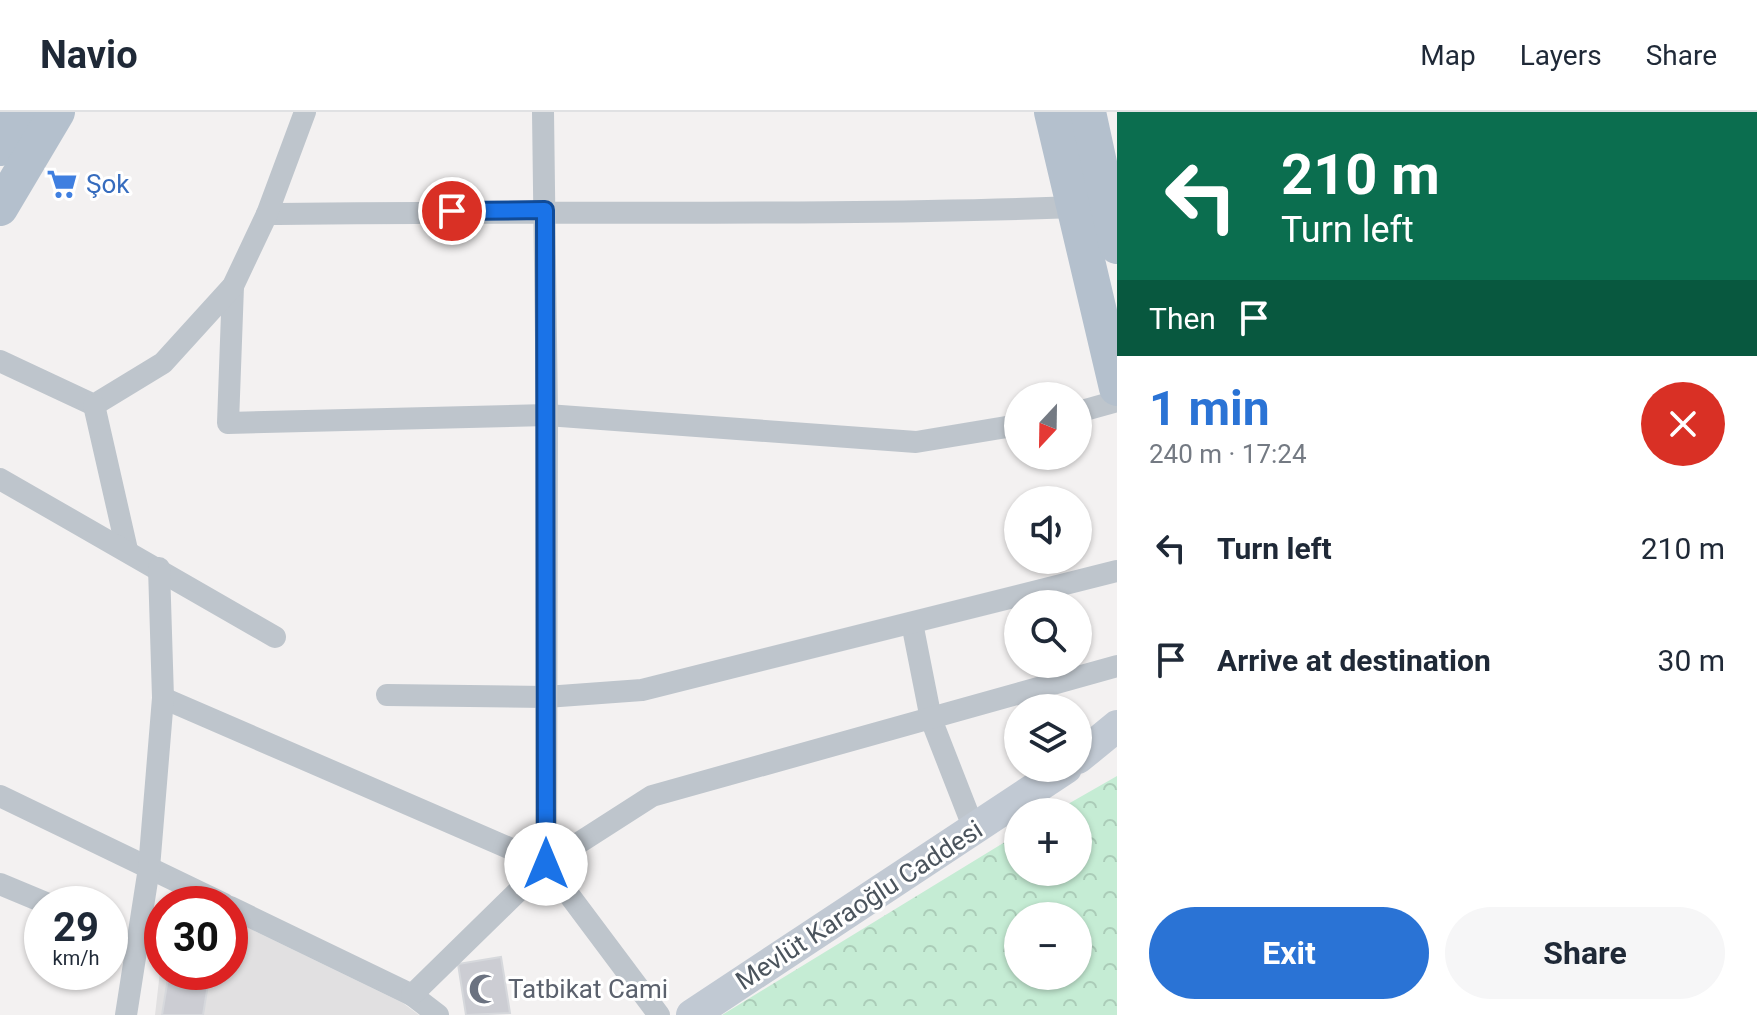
<!DOCTYPE html>
<meta charset="utf-8">
<style>
:root{--surface:#fff;--page:#f6f6f7;--text:#1f2937;--muted:#747a83;--line:#e0e1e3;--accent:#2a73d5}
body{margin:0;font-family:Roboto,sans-serif;background:var(--page);color:var(--text);height:100vh;display:flex;flex-direction:column;font-size:30px;white-space:nowrap}
*{box-sizing:border-box;margin:0}
p{font-size:26px;color:var(--muted)}
.icon{flex:none;width:44px;height:44px;fill:none;stroke:currentColor;stroke-width:2;stroke-linecap:round;stroke-linejoin:round}
.map{position:relative;flex:1;overflow:hidden}
.panel{display:flex;flex-direction:column;background:var(--surface);width:640px}
.panel>*{flex:none}
.top-card{background:#0b6e4f;color:#fff;overflow:hidden}
.needle{width:52px;rotate:202deg}
.tools{position:absolute;left:1004px;top:270px;display:grid;gap:16px}
.tools a{display:grid;place-items:center;width:88px;height:88px;border-radius:50%;background:var(--surface);box-shadow:0 2px 6px #0004;font-size:40px}
.speed{position:absolute;left:24px;top:774px;display:flex;gap:16px;font-size:40px;font-weight:700;text-align:center}
.speed>*{display:grid;place-content:center;width:104px;height:104px;border-radius:50%;background:var(--surface);box-shadow:0 2px 6px #0004;line-height:1}
.speed small{font-size:20px;font-weight:400}
.speed .limit{border:12px solid #d22;background:#fff;color:#111}
.pin{position:absolute;display:grid;place-items:center;width:68px;height:68px;color:#fff;margin:-34px;border:4px solid #fff;border-radius:50%;box-shadow:0 2px 8px #0007}
.me{position:absolute;width:88px;margin:-44px;rotate:0deg;stroke-linejoin:round;filter:drop-shadow(0 0 6px #0008)}
.turn{display:flex;align-items:center;gap:28px;height:168px;padding:0 32px;font-size:36px}
.turn .icon{width:104px;height:104px;stroke-width:2.5}
.turn b{display:block;font-size:56px;line-height:68px}
.then{display:flex;align-items:center;height:76px;padding:0 32px;background:#0003;gap:16px;font-size:30px}
.round{display:grid;place-items:center;flex:none;width:84px;height:84px;border-radius:42px;background:var(--page)}
.summary{display:flex;align-items:center;justify-content:space-between;height:136px;padding:0 32px}
h1{font-size:48px;font-weight:700;line-height:60px;color:var(--accent)}
.cta{display:flex;gap:16px;margin-top:auto;padding:16px 32px}
.cta a{flex:1;height:92px;border-radius:48px;background:var(--accent);color:#fff;font-size:32px;font-weight:700;line-height:92px;text-align:center}
.cta a+a{background:var(--page);color:var(--text)}
ul{padding:0;list-style:none}
li{display:flex;align-items:center;gap:24px;height:112px;padding:0 32px}
li div{flex:1}
li b{display:block;font-size:30px}
li em{font-style:normal}
header{display:flex;align-items:center;gap:48px;box-sizing:border-box;height:112px;padding:0 40px;background:var(--surface);border-bottom:2px solid var(--line)}
header strong{font-size:38px}
nav{display:flex;gap:44px;margin-inline-start:auto;font-size:28px}
main{display:flex;flex:1;min-height:0}
.map>svg:first-child{display:block}
.education{fill:#e1e0e1}
.park{fill:url(#park-crowns);fill-rule:evenodd}
.building{fill:#cccdd3;stroke:#d6d8dc;stroke-width:2}
.lines{fill:none;stroke-linecap:round;stroke-linejoin:round}
.minor{stroke:#bec5cc;stroke-width:22}
.secondary{stroke:#c1c9d3;stroke-width:32}
.primary{stroke:#b4c0cd;stroke-width:36}
.route-casing{stroke:#114b97;stroke-width:20}
.route{stroke:#1a73e8;stroke-width:14}
.labels{text-anchor:middle;stroke-width:6;stroke-linejoin:round;paint-order:stroke}
.shop-label{font-size:26px;fill:#366cbe;stroke:#fff;text-anchor:start}
.street-label{font-size:26px;fill:#4b545d;stroke:#fff}
.worship-label{font-size:26px;fill:#5b616d;stroke:#fff;text-anchor:start}
</style>
<header>
<strong>Navio</strong>
<nav><a>Map</a><a>Layers</a><a>Share</a></nav>
</header>
<main>
<div class="map">
<svg width="1117" height="903" viewBox="0 0 1117 903">
<defs>
<pattern id="park-crowns" width="20" height="18" patternUnits="userSpaceOnUse" patternTransform="scale(2)"><rect width="20" height="18" fill="#c5ecd4"/><path d="M2 6a3 3 0 1 1 6 0M12 15a3 3 0 1 1 6 0" fill="none" stroke="#abccb8"/></pattern>
</defs>
<rect width="100%" height="100%" fill="#f3f1f1"/>
<path class="education" d="M 230,807 L 403,891 L 419,903 L 155,903 L 162,842 L 162,860 L 230,860 Z"/>
<path class="park" d="M 1117,664 L 1117,903 L 722,903 L 1018,722 L 1018,760 L 1078,760 L 1078,700 L 1054,700 ZM 1078,804 L 1078,864 L 1018,864 L 1018,804 Z"/>
<g class="building">
<path d="M 501,845 L 510,901 L 466,903 L 458,852 Z"/>
<path d="M 169,860 L 210,860 L 203,903 L 162,903 Z"/>
</g>
<g class="lines">
<g class="minor">
<path d="M 543,0 L 547,303 L 546,752 L 659,903"/>
<path d="M 267,102 C 536,98 806,105 1076,95"/>
<path d="M 233,174 L 228,311 L 547,303 L 916,330 L 1018,313"/>
<path d="M 0,249 L 94,293 L 163,251 L 233,174 L 267,102 L 305,0"/>
<path d="M 94,293 L 127,438"/>
<path d="M 1078,300 L 1117,289"/>
<path d="M 0,367 L 275,525"/>
<path d="M 912,511 L 931,607 L 974,717"/>
<path d="M 387,583 L 546,585 L 642,578 L 1117,459"/>
<path d="M 163,586 L 546,752"/>
<path d="M 0,684 L 224,792"/>
<path d="M 0,772 L 48,792"/>
<path d="M 230,795 L 412,883 L 438,903"/>
<path d="M 412,883 L 546,752 L 652,684 L 1117,554"/>
<path d="M 126,903 L 149,756 L 163,586 L 159,456"/>
</g>
<g class="secondary">
<path d="M 1078,646 L 1117,614"/>
<path d="M 692,903 L 1066,656"/>
</g>
<g class="primary">
<path d="M 1052,0 L 1117,276"/>
<path d="M 1088,0 L 1117,134"/>
<path d="M 0,36 L 21,0"/>
<path d="M 0,96 L 57,0"/>
</g>
</g>
<g class="lines">
<g class="route-casing">
<path id="route" d="M 452,99 L 545,98 L 546,752"/>
</g>
<use href="#route" class="route"/>
</g>
<defs>
<g id="supermarket-bare" transform="scale(2.4)"><path d="M-6-5.5h2.5l.6 2H6L4.5 2H-2.5L-4.4-4H-6ZM-1.5 3.2a1.3 1.3 0 1 0 .1 0ZM3 3.2a1.3 1.3 0 1 0 .1 0Z" fill="#3f7fe0" stroke="#fff" stroke-width="2.5" paint-order="stroke"/></g>
<g id="mosque-bare" transform="scale(2.4)"><path d="M3.5-4.9A6 6 0 1 0 3.5 4.9A5 5 0 1 1 3.5-4.9Z" fill="#6b7280" stroke="#fff" stroke-width="2.5" paint-order="stroke"/></g>
</defs>
<g fill-rule="evenodd">
<use href="#supermarket-bare" x="62" y="72"/>
<use href="#mosque-bare" x="484" y="877"/>
</g>
<g class="labels">
<g class="shop-label">
<text x="86" y="81">Şok</text>
</g>
<g class="street-label">
<text transform="translate(859 793) rotate(-33)" y="9">Mevlüt Karaoğlu Caddesi</text>
</g>
<g class="worship-label">
<text x="508" y="886">Tatbikat Cami</text>
</g>
</g>
</svg>
<div class="tools">
<a><svg class="needle" viewBox="-14 -14 28 28"><path d="M0-13l5 13h-10z" fill="#e53935"/><path d="M0 13l5-13h-10z" fill="#747a83"/></svg></a>
<a><svg class="icon" aria-label="sound" viewBox="0 0 24 24"><path d="M4 9h4l5-4v14l-5-4H4zM17 9q2 3 0 6"/></svg></a>
<a><svg class="icon" aria-label="search" viewBox="0 0 24 24"><circle cx="10" cy="10" r="6"/><path d="M15 15l6 6"/></svg></a>
<a><svg class="icon" aria-label="layers" viewBox="0 0 24 24"><path d="M12 4l9 5-9 5-9-5zM3 14l9 5 9-5"/></svg></a>
<a>+</a>
<a>−</a>
</div>
<div class="speed"><div>29<small>km/h</small></div><div class="limit">30</div></div>
<div class="pin" style="left:452px;top:99px;background:#d93025"><svg class="icon" aria-label="arrive" viewBox="0 0 24 24"><path d="M6 21V4h12l-3 4 3 4H6"/></svg></div>
<svg class="me" style="left:546px;top:752px" viewBox="-20 -20 40 40"><circle r="19" fill="#fff"/><path d="M0-13L10 11 0 6-10 11z" fill="#1a73e8"/></svg>
</div>
<section class="panel">
<div class="top-card">
<div class="turn"><svg class="icon" aria-label="left" viewBox="0 0 24 24"><path d="M17 20v-9H6M10 6l-5 5 5 5"/></svg><div><b>210 m</b>Turn left</div></div>
<div class="then">Then<svg class="icon" aria-label="arrive" viewBox="0 0 24 24"><path d="M6 21V4h12l-3 4 3 4H6"/></svg></div>
</div>
<div class="summary"><div><h1>1 min</h1><p>240 m · 17:24</p></div><a class="round" style="background:#d93025;color:#fff"><svg class="icon" aria-label="close" viewBox="0 0 24 24"><path d="M6 6l12 12M18 6L6 18"/></svg></a></div>
<ul>
<li><svg class="icon" aria-label="left" viewBox="0 0 24 24"><path d="M17 20v-9H6M10 6l-5 5 5 5"/></svg><div><b>Turn left</b></div><em>210 m</em></li>
<li><svg class="icon" aria-label="arrive" viewBox="0 0 24 24"><path d="M6 21V4h12l-3 4 3 4H6"/></svg><div><b>Arrive at destination</b></div><em>30 m</em></li>
</ul>
<div class="cta"><a>Exit</a><a>Share</a></div>
</section>
</main>
